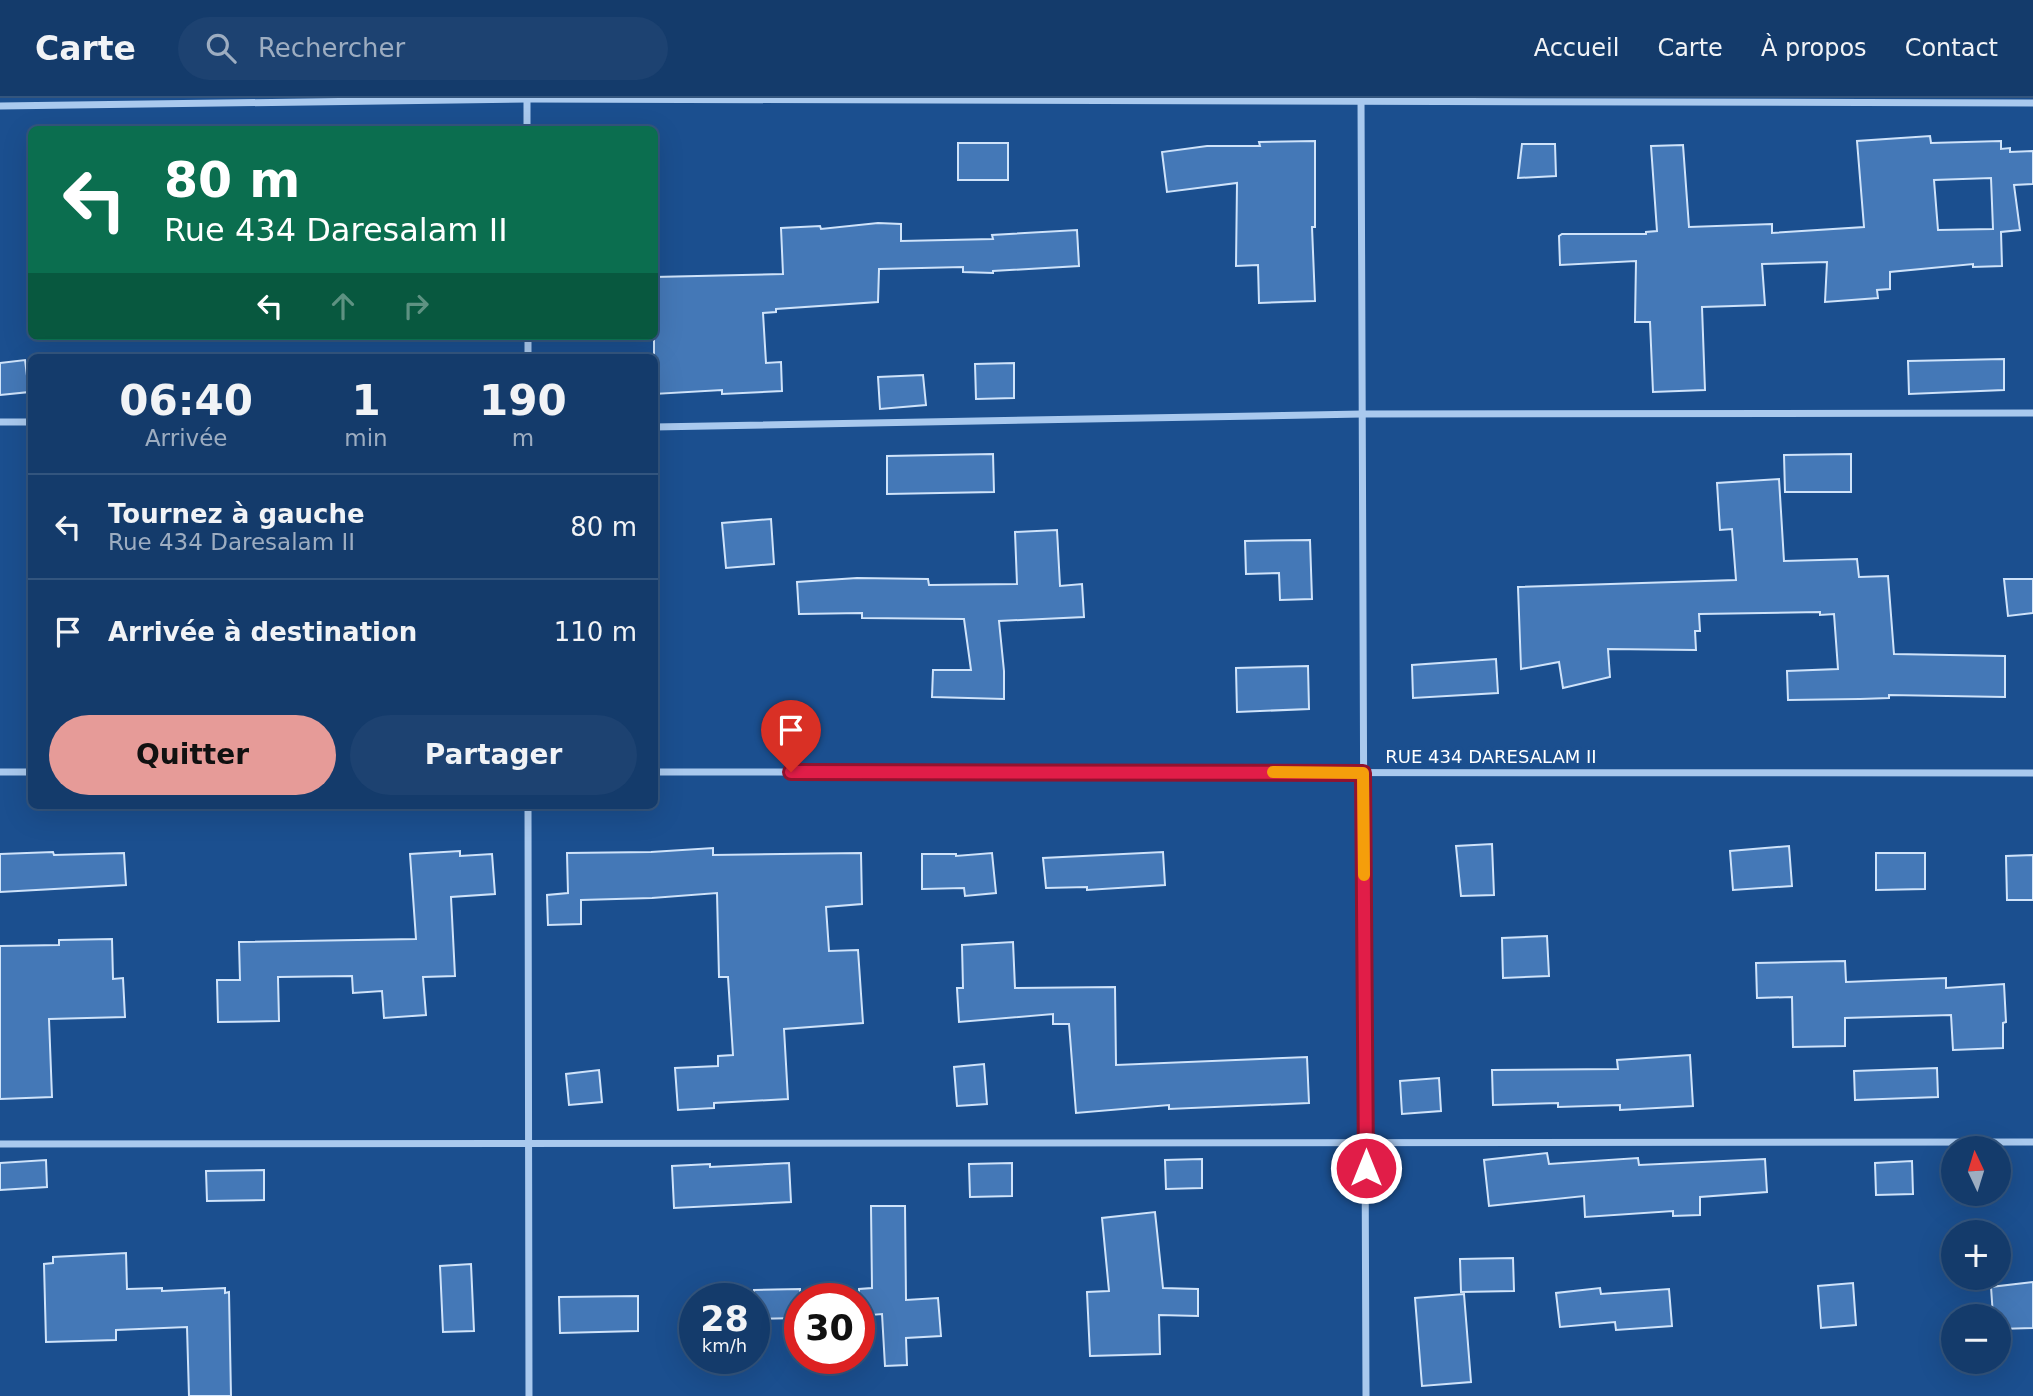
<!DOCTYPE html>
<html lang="fr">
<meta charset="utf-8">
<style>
:root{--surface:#143b6b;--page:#1d4271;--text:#f1f3f6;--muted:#9dadc1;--line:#33557e;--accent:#e69b98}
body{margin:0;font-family:"DejaVu Sans",sans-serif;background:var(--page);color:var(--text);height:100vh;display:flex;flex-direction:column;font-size:26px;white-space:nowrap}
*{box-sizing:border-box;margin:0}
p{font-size:23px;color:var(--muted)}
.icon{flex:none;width:38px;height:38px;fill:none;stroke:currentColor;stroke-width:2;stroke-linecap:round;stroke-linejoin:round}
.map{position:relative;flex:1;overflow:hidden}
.drawer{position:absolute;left:28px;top:256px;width:630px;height:455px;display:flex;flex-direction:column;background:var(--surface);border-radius:10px;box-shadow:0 7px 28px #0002,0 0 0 2px var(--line)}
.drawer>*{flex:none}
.hud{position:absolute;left:28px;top:28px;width:630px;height:214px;border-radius:10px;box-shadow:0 7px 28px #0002,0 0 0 2px var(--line);background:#0b6e4f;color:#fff;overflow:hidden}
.needle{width:46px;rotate:356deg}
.buttons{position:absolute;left:1941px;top:1038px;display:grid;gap:14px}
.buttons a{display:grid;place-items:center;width:70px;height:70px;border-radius:50%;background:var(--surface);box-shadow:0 7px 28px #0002,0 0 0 2px var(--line);font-size:35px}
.speed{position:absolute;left:679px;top:1185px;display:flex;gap:14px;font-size:35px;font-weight:700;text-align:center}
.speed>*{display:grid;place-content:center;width:91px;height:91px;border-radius:50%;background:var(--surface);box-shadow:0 7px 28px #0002,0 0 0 2px var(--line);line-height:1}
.speed small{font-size:18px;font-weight:400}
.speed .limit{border:10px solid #d22;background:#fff;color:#111}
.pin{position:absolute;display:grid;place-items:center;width:60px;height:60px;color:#fff;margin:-72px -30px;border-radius:50% 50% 50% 0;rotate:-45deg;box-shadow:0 0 7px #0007}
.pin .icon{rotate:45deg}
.me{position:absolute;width:77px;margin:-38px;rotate:0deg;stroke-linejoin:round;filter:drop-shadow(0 0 5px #0008)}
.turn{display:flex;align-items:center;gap:24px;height:147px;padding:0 21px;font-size:32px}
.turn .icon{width:91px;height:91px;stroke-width:2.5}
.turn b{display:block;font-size:49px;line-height:60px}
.lanes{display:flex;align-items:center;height:66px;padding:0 21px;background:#0003;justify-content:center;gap:35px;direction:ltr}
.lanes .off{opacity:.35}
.eta{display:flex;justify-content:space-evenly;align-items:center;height:119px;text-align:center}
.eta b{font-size:42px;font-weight:700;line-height:49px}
.action{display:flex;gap:14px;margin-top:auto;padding:14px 21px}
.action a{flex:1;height:80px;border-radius:42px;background:var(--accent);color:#111;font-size:28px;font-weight:700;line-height:80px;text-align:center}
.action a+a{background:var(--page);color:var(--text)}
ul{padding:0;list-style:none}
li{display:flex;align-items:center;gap:21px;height:105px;padding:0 21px;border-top:2px solid var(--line)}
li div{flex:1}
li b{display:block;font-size:26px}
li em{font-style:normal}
header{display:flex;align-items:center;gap:42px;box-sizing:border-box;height:98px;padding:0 35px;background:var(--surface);border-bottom:2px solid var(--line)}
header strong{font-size:33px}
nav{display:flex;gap:38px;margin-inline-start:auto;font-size:24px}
.search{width:490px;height:63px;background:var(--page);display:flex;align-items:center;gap:18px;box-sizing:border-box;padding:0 24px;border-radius:38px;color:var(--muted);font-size:26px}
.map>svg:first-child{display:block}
.building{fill:#4478b7;stroke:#cfe3fa;stroke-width:2;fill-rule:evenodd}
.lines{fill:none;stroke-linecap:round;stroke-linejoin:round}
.minor{stroke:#a9c9ee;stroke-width:7}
.route-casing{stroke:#92132f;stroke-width:18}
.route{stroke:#e11d48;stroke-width:12}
.slow{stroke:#f59e0b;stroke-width:12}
.labels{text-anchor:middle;stroke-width:7;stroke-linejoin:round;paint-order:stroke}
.street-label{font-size:18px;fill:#fff;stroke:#1b4f8f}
</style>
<header>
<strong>Carte</strong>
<div class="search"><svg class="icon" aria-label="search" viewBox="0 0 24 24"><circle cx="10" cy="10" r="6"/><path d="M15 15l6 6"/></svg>Rechercher</div>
<nav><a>Accueil</a><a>Carte</a><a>À propos</a><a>Contact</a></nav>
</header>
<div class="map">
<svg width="2033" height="1298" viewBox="0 0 2033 1298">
<rect width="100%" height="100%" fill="#1b4f8f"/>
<g class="building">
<path d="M 1930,38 L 1931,45 L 2001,43 L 2001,51 L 2010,50 L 2010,54 L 2033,53 L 2033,86 L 2014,87 L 2020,132 L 2001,134 L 2002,168 L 1973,169 L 1973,166 L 1890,174 L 1890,191 L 1877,192 L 1878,200 L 1825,204 L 1827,164 L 1762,166 L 1765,207 L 1702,209 L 1705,292 L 1653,294 L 1650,224 L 1635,224 L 1636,163 L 1560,167 L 1559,138 L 1562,136 L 1646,136 L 1646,134 L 1657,133 L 1651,48 L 1683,47 L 1689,129 L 1772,126 L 1772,135 L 1864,129 L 1857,43 ZM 1991,80 L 1993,131 L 1938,132 L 1934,82 Z"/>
<path d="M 1315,43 L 1315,129 L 1312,129 L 1315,203 L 1259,205 L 1258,167 L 1236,168 L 1237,85 L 1167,94 L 1162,54 L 1207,48 L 1260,48 L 1259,44 Z"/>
<rect x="958" y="45" width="50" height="37"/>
<path d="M 1522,46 L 1555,46 L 1556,78 L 1518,80 Z"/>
<path d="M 878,125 L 901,126 L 901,143 L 993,141 L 992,137 L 1077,132 L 1079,168 L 993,173 L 993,175 L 963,174 L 963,169 L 879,171 L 878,204 L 776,211 L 776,214 L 763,215 L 766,265 L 781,264 L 782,293 L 722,296 L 722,292 L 654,296 L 654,179 L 783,176 L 781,130 L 820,128 L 821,131 Z"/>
<path d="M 2004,261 L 2004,292 L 1909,296 L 1908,263 Z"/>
<path d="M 25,262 L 29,294 L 0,297 L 0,265 Z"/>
<path d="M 1014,265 L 1014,300 L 976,301 L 975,266 Z"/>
<path d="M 923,277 L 926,307 L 880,311 L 878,279 Z"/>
<path d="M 993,356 L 994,394 L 887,396 L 887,358 Z"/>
<path d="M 1851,356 L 1851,394 L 1785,394 L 1784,357 Z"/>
<path d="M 1779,381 L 1784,463 L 1857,461 L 1859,479 L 1888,478 L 1894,556 L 2005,558 L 2005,599 L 1889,597 L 1889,600 L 1860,601 L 1788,602 L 1787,573 L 1838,571 L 1834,516 L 1820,517 L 1820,514 L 1699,516 L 1700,533 L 1695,533 L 1696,552 L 1608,551 L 1610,579 L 1563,590 L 1559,564 L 1521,571 L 1518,489 L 1736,482 L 1732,431 L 1720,432 L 1717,385 Z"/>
<path d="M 771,421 L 774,466 L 726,470 L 722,425 Z"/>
<path d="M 1057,432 L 1060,488 L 1082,486 L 1084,519 L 999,523 L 1004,573 L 1004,601 L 932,599 L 933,572 L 971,572 L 964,521 L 862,520 L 862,515 L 799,516 L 797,484 L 857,480 L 928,481 L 929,487 L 1017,486 L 1015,434 Z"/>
<path d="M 1310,442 L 1312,501 L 1280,502 L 1279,475 L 1246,476 L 1245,443 Z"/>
<path d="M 2004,481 L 2033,481 L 2033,515 L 2008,518 Z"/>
<path d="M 1496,561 L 1498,595 L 1413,600 L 1412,567 Z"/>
<path d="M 1308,568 L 1309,611 L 1237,614 L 1236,570 Z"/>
<path d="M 1492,746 L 1494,797 L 1461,798 L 1456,748 Z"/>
<path d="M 1789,748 L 1792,788 L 1733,792 L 1730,753 Z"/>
<path d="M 713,750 L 713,757 L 861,755 L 862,806 L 826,809 L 829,853 L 858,852 L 863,925 L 784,931 L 788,1001 L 714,1005 L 714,1010 L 678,1012 L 675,970 L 718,968 L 718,958 L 733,957 L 728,879 L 719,879 L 717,795 L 652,800 L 581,802 L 581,826 L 548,827 L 547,797 L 568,795 L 567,755 L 651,754 Z"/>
<path d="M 460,753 L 460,758 L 492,756 L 495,796 L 451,799 L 455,878 L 423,879 L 426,917 L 384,920 L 382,893 L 353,895 L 352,878 L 278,879 L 279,923 L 218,924 L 217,882 L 240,882 L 239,844 L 416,841 L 410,756 Z"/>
<path d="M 53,754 L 54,757 L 124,755 L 126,787 L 0,794 L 0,756 Z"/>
<path d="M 1163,754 L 1165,787 L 1087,792 L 1087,789 L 1046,790 L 1043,760 Z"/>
<path d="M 992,755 L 996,795 L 965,798 L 964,790 L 922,791 L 922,756 L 956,756 L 956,758 Z"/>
<path d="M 1876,755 L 1925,755 L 1925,791 L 1876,792 Z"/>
<path d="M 2033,757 L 2033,802 L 2007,802 L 2006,758 Z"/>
<path d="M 1547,838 L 1549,878 L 1503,880 L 1502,840 Z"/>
<path d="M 112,841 L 113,881 L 123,880 L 125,919 L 49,921 L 52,999 L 0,1001 L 0,848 L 59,847 L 59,842 Z"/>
<path d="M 1013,844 L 1015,890 L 1115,889 L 1116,967 L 1307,959 L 1309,1005 L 1169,1011 L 1169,1007 L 1076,1015 L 1069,926 L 1053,926 L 1053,916 L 959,924 L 957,890 L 963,890 L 962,847 Z"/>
<path d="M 1845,863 L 1846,884 L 1946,880 L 1946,890 L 2004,886 L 2006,924 L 2003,925 L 2003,950 L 1953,952 L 1951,917 L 1845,920 L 1845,948 L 1793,949 L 1792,899 L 1757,900 L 1756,865 Z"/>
<path d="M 1690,957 L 1693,1008 L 1620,1012 L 1620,1007 L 1558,1009 L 1558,1005 L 1493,1007 L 1492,972 L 1618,971 L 1617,962 Z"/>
<path d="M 984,966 L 987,1006 L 957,1008 L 954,969 Z"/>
<path d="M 1937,970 L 1938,999 L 1855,1002 L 1854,973 Z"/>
<path d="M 599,972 L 602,1004 L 569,1007 L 566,976 Z"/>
<path d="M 1439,980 L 1441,1013 L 1402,1016 L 1400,983 Z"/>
<path d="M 1547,1055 L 1549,1066 L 1638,1060 L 1639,1067 L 1765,1061 L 1767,1094 L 1700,1099 L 1700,1117 L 1673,1118 L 1673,1113 L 1585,1119 L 1584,1098 L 1489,1108 L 1484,1062 Z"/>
<path d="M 1202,1061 L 1202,1090 L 1166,1091 L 1165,1062 Z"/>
<path d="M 46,1062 L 47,1089 L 0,1092 L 0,1065 Z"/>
<path d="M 1912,1063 L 1913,1096 L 1876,1097 L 1875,1065 Z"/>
<path d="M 789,1065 L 791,1104 L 674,1110 L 672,1068 L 710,1066 L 710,1069 Z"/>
<path d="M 1012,1065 L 1012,1098 L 970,1099 L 969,1066 Z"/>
<path d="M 264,1072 L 264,1102 L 207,1103 L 206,1073 Z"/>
<path d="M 871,1108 L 905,1108 L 906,1202 L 938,1200 L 941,1238 L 906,1240 L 907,1267 L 885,1268 L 882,1216 L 859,1218 L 859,1191 L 872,1190 Z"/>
<path d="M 1155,1114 L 1163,1190 L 1198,1191 L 1198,1218 L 1159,1217 L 1160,1256 L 1090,1258 L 1087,1194 L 1109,1193 L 1102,1120 Z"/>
<path d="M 126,1155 L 127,1191 L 162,1190 L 162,1193 L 225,1190 L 225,1195 L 229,1194 L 231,1298 L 189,1298 L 187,1229 L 116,1232 L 116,1242 L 46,1244 L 44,1166 L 53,1165 L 53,1159 Z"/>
<path d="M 1513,1160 L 1514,1193 L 1461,1194 L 1460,1161 Z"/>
<path d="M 471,1166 L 474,1233 L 443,1234 L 440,1168 Z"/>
<path d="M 2033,1184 L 2033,1230 L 1998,1231 L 1998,1218 L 1993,1218 L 1991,1189 Z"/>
<path d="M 1853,1185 L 1856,1227 L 1821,1230 L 1818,1188 Z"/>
<path d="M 1600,1190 L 1601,1196 L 1669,1191 L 1672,1228 L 1616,1232 L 1615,1224 L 1560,1229 L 1556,1195 Z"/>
<path d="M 800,1191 L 800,1220 L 754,1221 L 754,1192 Z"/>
<path d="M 1464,1196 L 1471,1284 L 1422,1288 L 1415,1200 Z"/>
<path d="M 638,1198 L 638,1233 L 560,1235 L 559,1199 Z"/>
</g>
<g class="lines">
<g class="minor">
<path d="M 527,0 L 527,32"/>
<path d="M 1361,0 L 1366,1298"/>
<path d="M 0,8 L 527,1 L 2033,5"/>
<path d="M 528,238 L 528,259"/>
<path d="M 0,324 L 32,324"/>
<path d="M 654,329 L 1362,316 L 2033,315"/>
<path d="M 0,674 L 32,674"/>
<path d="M 654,674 L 2033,675"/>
<path d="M 528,707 L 529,1298"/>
<path d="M 0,1046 L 2033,1044"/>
</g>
</g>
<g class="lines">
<g class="route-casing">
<path id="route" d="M 791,674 L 1363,675 L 1366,1070"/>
</g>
<use href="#route" class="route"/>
<path class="slow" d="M 1273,674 L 1363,675 L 1364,777"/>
</g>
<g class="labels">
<g class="street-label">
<text x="1491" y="665">RUE 434 DARESALAM II</text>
</g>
</g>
</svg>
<div class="buttons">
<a><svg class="needle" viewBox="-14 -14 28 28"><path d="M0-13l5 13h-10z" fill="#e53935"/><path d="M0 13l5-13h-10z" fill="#9dadc1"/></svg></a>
<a>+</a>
<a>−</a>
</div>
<div class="speed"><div>28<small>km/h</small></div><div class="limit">30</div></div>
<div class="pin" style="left:791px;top:674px;background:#d93025"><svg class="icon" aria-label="arrive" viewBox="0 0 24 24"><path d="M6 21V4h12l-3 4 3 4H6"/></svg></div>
<svg class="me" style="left:1366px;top:1070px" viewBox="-20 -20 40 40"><circle r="17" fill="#e11d48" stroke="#fff" stroke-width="3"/><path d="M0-11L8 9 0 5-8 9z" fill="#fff"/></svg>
<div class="hud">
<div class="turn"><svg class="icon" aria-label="left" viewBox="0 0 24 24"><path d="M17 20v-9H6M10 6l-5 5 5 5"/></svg><div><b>80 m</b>Rue 434 Daresalam II</div></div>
<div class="lanes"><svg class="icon" aria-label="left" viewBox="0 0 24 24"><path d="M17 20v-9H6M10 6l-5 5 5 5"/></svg><svg class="icon off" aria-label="ahead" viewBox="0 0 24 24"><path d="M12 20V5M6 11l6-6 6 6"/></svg><svg class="icon off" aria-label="right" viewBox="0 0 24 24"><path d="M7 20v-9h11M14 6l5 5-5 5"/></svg></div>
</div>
<section class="drawer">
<div class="eta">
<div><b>06:40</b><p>Arrivée</p></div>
<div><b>1</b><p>min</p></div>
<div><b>190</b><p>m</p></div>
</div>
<ul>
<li><svg class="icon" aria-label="left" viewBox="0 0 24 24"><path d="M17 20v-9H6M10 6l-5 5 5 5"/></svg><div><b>Tournez à gauche</b><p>Rue 434 Daresalam II</p></div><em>80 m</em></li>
<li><svg class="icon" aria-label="arrive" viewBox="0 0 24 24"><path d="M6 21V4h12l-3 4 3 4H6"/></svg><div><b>Arrivée à destination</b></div><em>110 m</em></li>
</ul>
<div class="action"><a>Quitter</a><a>Partager</a></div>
</section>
</div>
